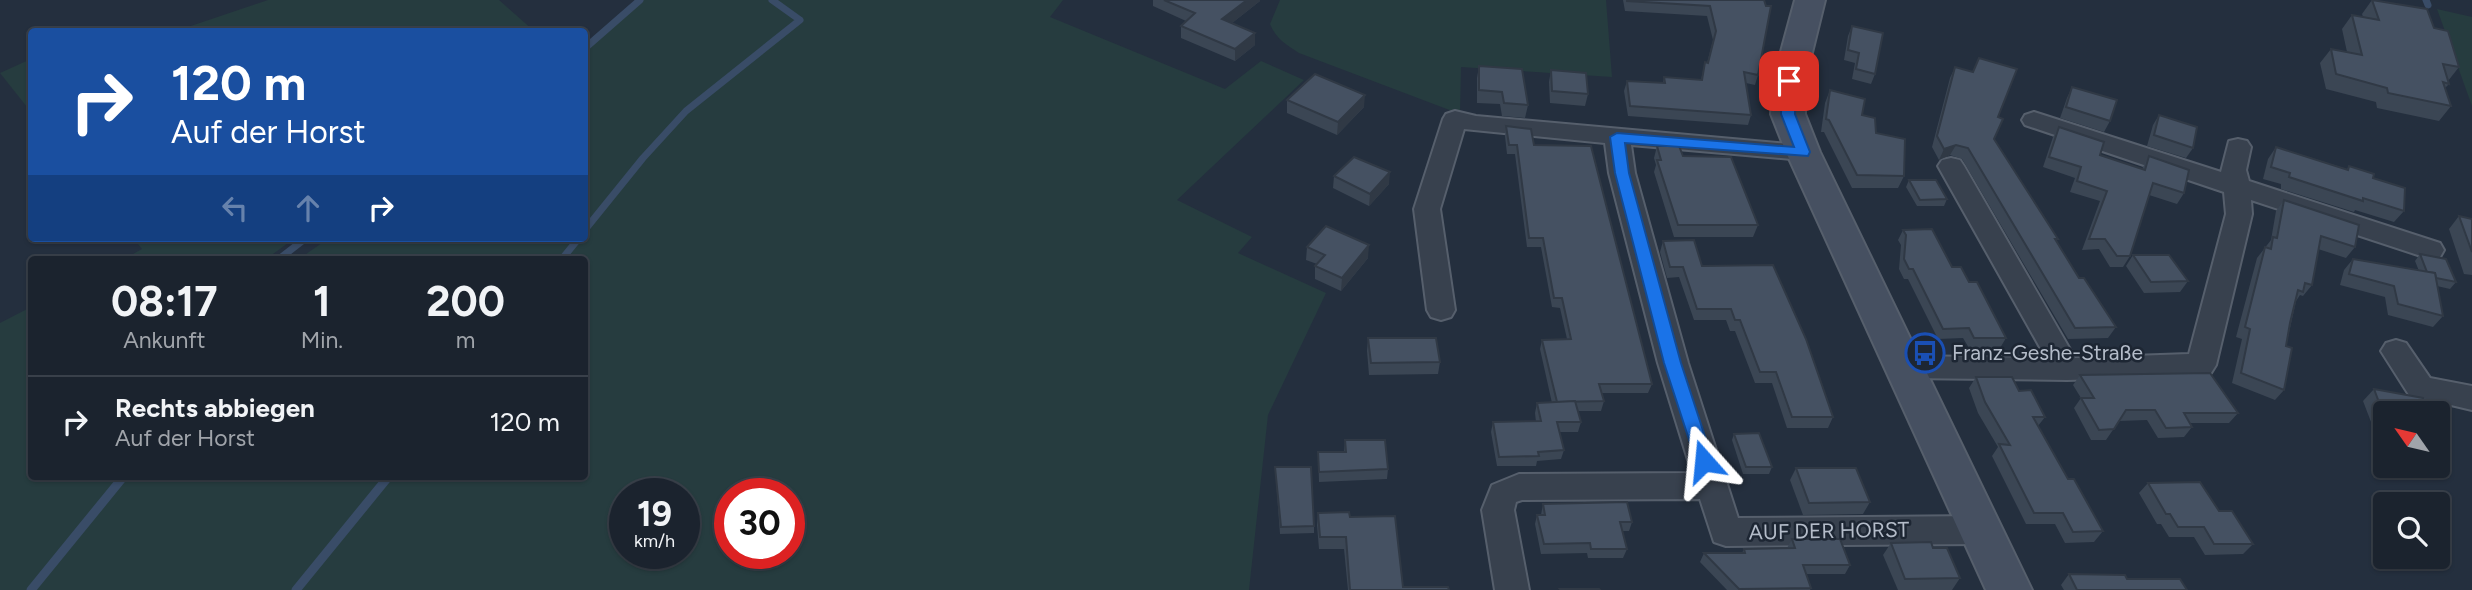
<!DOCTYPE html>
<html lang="de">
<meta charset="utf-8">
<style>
:root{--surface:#1b232e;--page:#282f3a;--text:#f1f3f6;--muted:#a0a4aa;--line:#39404a}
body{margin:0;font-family:Figtree,sans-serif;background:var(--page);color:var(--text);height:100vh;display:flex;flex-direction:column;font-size:26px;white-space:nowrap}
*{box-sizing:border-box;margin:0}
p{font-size:23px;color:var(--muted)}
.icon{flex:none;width:38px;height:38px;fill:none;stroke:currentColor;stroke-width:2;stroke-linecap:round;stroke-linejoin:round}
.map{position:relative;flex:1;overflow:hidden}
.panel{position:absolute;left:28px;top:256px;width:560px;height:224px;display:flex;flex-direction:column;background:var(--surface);border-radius:7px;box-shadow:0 2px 5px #0004,0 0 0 2px var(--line)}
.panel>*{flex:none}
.guide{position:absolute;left:28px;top:28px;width:560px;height:214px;border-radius:7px;box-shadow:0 2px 5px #0004,0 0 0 2px var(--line);background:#1a4fa0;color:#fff;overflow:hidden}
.needle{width:46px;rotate:304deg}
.controls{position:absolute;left:2373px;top:401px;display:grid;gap:14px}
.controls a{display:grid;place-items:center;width:77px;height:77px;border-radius:7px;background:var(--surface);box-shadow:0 2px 5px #0004,0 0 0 2px var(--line);font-size:35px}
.speed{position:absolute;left:609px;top:478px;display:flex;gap:14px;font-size:35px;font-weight:700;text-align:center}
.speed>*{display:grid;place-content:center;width:91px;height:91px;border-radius:50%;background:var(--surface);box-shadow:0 2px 5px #0004,0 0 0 2px var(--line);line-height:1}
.speed small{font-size:18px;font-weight:400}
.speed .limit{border:10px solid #d22;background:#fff;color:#111}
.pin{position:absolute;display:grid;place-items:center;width:60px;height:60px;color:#fff;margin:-30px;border-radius:14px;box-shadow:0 4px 10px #0006}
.me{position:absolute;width:77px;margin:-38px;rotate:342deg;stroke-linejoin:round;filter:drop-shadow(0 0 5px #0008)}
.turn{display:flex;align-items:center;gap:24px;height:147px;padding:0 28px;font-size:32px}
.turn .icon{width:91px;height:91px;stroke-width:2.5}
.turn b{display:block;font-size:49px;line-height:60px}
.lanes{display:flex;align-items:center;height:66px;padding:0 28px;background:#0003;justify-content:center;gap:35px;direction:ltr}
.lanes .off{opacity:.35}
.eta{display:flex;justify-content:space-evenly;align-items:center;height:119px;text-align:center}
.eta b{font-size:42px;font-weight:700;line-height:49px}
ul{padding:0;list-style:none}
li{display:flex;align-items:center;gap:21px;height:91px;padding:0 28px;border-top:2px solid var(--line)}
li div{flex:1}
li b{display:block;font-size:26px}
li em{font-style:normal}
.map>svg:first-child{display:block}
.green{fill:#263c3f;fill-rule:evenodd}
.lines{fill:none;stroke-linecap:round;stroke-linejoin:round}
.stream-far1{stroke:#394c67;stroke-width:7}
.stream{stroke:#394c67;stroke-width:9}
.minor-casing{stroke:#565f6c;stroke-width:4}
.secondary-casing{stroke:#565f6c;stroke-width:4}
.minor{fill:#38414e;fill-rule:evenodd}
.secondary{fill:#465061;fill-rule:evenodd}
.wall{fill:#3b4654}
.shaded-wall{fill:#303945}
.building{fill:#455162;stroke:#303945;stroke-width:2}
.route{fill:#1a73e8;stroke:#114b97;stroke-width:2}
.labels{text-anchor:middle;stroke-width:5;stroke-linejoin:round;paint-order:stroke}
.poi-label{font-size:21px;fill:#b4bcc9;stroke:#1d2633;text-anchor:start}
.street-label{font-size:21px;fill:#b4bcc9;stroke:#1d2633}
</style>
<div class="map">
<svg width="2472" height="590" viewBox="0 0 2472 590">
<rect width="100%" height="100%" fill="#242f3e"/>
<g class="green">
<path d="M 268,0 L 499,0 L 534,31 L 176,31 Z"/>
<path d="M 636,0 L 1063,0 L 1050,17 L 1225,89 L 1261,61 L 1304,80 L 1177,200 L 1252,237 L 1238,253 L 1326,293 L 1268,415 L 1249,590 L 0,590 L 0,323 L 31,307 L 32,476 L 584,476 L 584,259 L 299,259 L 329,238 L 584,238 L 585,46 ZM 625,494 L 684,494 L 684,553 L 625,553 ZM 730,494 L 789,494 L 789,553 L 730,553 Z"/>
<path d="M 1280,0 L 1606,0 L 1612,77 L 1461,67 L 1460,114 L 1299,53 C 1287,45 1276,39 1270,24 Z"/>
<path d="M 2437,9 L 2472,17 L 2472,106 Z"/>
<path d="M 31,59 L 32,59 L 31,112 L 0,73 Z"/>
<path d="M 133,238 L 295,238 L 266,259 L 124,259 L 142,249 Z"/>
</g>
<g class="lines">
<g class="stream-far1">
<path d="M 2426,0 L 2428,5"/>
<path d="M 584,49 L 640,0"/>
<path d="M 584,231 L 643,158 L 686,111 L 800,20 L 772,0"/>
<path d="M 279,259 L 306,238"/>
<path d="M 562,259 L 579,238"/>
</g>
<g class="stream">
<path d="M 31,590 L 124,476"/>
<path d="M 296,590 L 389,476"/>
</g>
<g class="minor-casing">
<g id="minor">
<path d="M 1455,111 L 1476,116 L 1812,146 L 1816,152 L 1812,158 L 1803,160 L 1631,145 L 1635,173 L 1688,363 L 1738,518 L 1981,516 L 1993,520 L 1997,530 L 1993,540 L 1981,544 L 1726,546 L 1714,542 L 1700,499 L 1522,500 L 1516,502 L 1514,510 L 1529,590 L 1495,590 L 1482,510 L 1492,485 L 1519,474 L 1692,473 L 1658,363 L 1609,173 L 1605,143 L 1464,129 L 1440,209 L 1455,310 L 1451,317 L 1441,320 L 1431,317 L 1427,310 L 1414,209 L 1443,119 L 1446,114 Z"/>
<path d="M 2034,112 L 2221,172 L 2229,141 L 2238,139 L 2247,141 L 2251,147 L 2246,170 L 2249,181 L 2440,243 L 2444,250 L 2440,257 L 2430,259 L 2251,200 L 2252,214 L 2216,365 L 2211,373 L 2201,376 L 2067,380 L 1905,378 L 1895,375 L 1890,367 L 1895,359 L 1905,356 L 2046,358 L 1938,166 L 1942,160 L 1951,158 L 1960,160 L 1964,166 L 2075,358 L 2189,354 L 2226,214 L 2224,192 L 2025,125 L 2022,120 L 2025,115 Z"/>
<path d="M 2396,340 L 2406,343 L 2430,378 L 2472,386 L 2472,410 L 2409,395 L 2381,351 L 2386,343 Z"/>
</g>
</g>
<g class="secondary-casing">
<path id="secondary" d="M 1795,0 L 1825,0 L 1805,81 L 1805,114 L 1820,152 L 2032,590 L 1986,590 L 1786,152 L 1771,114 L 1773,81 Z"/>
</g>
<use href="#minor" class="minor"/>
<use href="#secondary" class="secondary"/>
</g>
<g class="wall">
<path d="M 1153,0 L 1260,0 L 1260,1 L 1232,23 L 1255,45 L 1235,61 L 1181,38 L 1181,26 L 1186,21 L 1153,6 Z"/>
<path d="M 1623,0 L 1764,0 L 1758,75 L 1755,85 L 1746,83 L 1751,115 L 1748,125 L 1628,116 L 1624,91 L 1627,81 L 1663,83 L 1664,77 L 1701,80 L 1705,62 L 1707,63 L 1713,40 L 1707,16 L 1625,11 Z"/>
<path d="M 2372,0 L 2434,28 L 2459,67 L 2448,81 L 2449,84 L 2445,88 L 2451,106 L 2439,121 L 2377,108 L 2376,102 L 2326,89 L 2320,63 L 2331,49 L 2347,52 L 2342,29 L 2352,15 L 2363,17 L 2362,14 Z"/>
<path d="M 1852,26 L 1875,74 L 1871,84 L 1852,79 L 1855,63 L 1844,60 L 1848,36 Z"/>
<path d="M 1479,66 L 1528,105 L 1525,118 L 1502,116 L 1500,104 L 1477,103 L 1477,78 Z"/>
<path d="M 1955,67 L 1998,117 L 1994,139 L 2058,239 L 2056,242 L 2079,278 L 2116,327 L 2108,338 L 2068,339 L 1962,159 L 1950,155 L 1939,160 L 1932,147 L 1950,78 Z"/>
<path d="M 1551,70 L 1588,94 L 1585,106 L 1550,103 L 1549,82 Z"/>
<path d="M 2072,87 L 2110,121 L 2104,132 L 2060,118 L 2067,98 Z"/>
<path d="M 1830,90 L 1862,115 L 1876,133 L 1904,176 L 1898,188 L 1852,188 L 1824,132 L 1821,132 L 1825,103 Z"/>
<path d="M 1287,100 L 1364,107 L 1337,135 L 1287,113 Z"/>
<path d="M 2159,115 L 2193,148 L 2186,158 L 2147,146 L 2153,125 Z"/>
<path d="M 1506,126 L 1534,145 L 1652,384 L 1648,393 L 1601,393 L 1604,401 L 1601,411 L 1578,411 L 1581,422 L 1578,432 L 1559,432 L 1564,450 L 1561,459 L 1537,461 L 1536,466 L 1497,466 L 1491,432 L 1493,422 L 1536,422 L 1535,413 L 1537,403 L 1552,403 L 1540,349 L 1542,340 L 1567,339 L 1560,308 L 1552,307 L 1541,247 L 1527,247 L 1515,154 L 1507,154 L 1505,136 Z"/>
<path d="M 2059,127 L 2100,155 L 2142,169 L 2149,156 L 2184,193 L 2177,204 L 2149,195 L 2130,256 L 2123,267 L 2110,267 L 2099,249 L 2082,250 L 2100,201 L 2070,192 L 2075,178 L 2043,167 L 2053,137 Z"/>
<path d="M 1657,146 L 1683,156 L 1758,225 L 1753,237 L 1674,237 L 1654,172 L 1656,165 L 1654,158 Z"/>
<path d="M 2276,147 L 2347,169 L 2349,166 L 2373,178 L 2404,211 L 2394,222 L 2355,210 L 2354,212 L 2281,189 L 2281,184 L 2263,179 L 2268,159 Z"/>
<path d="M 1334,176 L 1389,184 L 1369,206 L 1333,188 Z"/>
<path d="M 1909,180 L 1947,199 L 1944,206 L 1917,206 L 1906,187 Z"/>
<path d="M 2284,200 L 2355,247 L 2346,258 L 2318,249 L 2312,285 L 2303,296 L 2300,295 L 2296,301 L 2286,346 L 2284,390 L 2275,400 L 2232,383 L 2242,339 L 2236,337 L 2257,258 L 2271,240 L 2276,211 Z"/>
<path d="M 2459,216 L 2472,219 L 2472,275 L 2464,274 L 2449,229 Z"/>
<path d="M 1903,230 L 1969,282 L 2006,338 L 2000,348 L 1969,348 L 1963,338 L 1938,339 L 1908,279 L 1904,279 L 1899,269 L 1901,245 L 1898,240 Z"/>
<path d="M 1663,241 L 1702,266 L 1833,417 L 1828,428 L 1787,428 L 1772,383 L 1755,383 L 1735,331 L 1730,331 L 1726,320 L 1694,320 L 1679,277 L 1667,278 L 1660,252 Z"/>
<path d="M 1307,247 L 1368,258 L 1341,291 L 1315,279 L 1315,266 L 1317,264 L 1306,260 Z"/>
<path d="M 2420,254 L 2456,282 L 2450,289 L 2437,286 L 2443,316 L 2433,327 L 2388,315 L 2385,297 L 2340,285 L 2344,270 L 2353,259 L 2419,271 L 2415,261 Z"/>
<path d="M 2133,255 L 2188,281 L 2180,292 L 2144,293 L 2126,266 Z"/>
<path d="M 1368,338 L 1440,362 L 1438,374 L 1369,375 L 1367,351 Z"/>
<path d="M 2080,375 L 2238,413 L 2229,423 L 2190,423 L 2192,427 L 2184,437 L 2158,438 L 2147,420 L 2119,421 L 2106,440 L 2091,440 L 2074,408 L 2081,398 L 2073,385 Z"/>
<path d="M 1976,377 L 2019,391 L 2045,417 L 2038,426 L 2068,479 L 2103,531 L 2094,542 L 2065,543 L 2055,524 L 2026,524 L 1992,456 L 1998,447 L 1978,413 L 1969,388 Z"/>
<path d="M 2374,389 L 2385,413 L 2385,449 L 2381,448 L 2363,401 Z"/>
<path d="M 1734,434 L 1772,467 L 1769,474 L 1743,474 L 1732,440 Z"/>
<path d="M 1345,440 L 1388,469 L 1387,479 L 1319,482 L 1318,452 L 1344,452 Z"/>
<path d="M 1275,467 L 1314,526 L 1314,533 L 1280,534 Z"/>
<path d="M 1796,468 L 1870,502 L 1863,514 L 1803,515 L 1790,480 Z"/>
<path d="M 2148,483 L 2219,511 L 2253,544 L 2243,554 L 2205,555 L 2194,537 L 2169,537 L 2161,524 L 2157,524 L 2139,493 Z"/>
<path d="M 1543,504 L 1632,522 L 1629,531 L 1622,531 L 1627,549 L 1623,558 L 1588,558 L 1587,553 L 1541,554 L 1535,524 L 1537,515 L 1541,515 Z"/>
<path d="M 1318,513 L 1350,517 L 1403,587 L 1449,590 L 1348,590 L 1344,549 L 1319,549 L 1317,525 Z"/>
<path d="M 1792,539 L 1850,565 L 1845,574 L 1806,574 L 1811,588 L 1810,590 L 1727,590 L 1700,562 L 1704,553 L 1742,553 L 1744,549 L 1787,548 Z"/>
<path d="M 1891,543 L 1933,548 L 1960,578 L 1952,590 L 1898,590 L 1883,555 Z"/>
<path d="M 2069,574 L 2127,579 L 2187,590 L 2064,590 L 2061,585 Z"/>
</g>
<g class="shaded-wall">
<path d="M 1247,0 L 1260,0 L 1260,1 L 1222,31 L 1222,19 Z"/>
<path d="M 1255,33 L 1255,45 L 1235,61 L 1235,49 Z"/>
<path d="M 1365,95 L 1364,107 L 1337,135 L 1338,122 Z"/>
<path d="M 1956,145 L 1950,155 L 1939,160 L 1944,149 Z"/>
<path d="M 1390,172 L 1389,184 L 1369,206 L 1370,194 Z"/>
<path d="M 1369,245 L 1368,258 L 1341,291 L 1342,278 Z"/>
</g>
<g class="building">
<path d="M 1164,0 L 1247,0 L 1222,19 L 1255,33 L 1235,49 L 1181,26 L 1195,13 Z"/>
<path d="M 1627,0 L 1764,0 L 1766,6 L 1771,6 L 1758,75 L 1744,72 L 1751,115 L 1630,106 L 1627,81 L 1665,83 L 1664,77 L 1702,80 L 1705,62 L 1708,63 L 1716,31 L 1710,6 L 1627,1 Z"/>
<path d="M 2372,0 L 2427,9 L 2434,28 L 2448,31 L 2459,67 L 2443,64 L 2449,84 L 2443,82 L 2451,106 L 2388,93 L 2387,88 L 2336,74 L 2331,49 L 2362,55 L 2352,15 L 2379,20 Z"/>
<path d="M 1852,26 L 1883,33 L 1875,74 L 1856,69 L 1859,53 L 1848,50 Z"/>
<path d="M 1979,58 L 2017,69 L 1998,117 L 2003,119 L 1994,139 L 2058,239 L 2055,239 L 2079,278 L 2084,278 L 2116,327 L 2075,328 L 1968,148 L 1956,145 L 1944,149 L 1937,136 L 1955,67 L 1973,72 Z"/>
<path d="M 1479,66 L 1522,69 L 1528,105 L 1504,103 L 1502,92 L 1479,90 Z"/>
<path d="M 1551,70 L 1586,73 L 1588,94 L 1552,91 Z"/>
<path d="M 1315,74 L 1365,95 L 1338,122 L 1287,100 Z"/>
<path d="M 2072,87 L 2117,100 L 2110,121 L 2066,107 Z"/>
<path d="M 1830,90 L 1865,99 L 1862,115 L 1875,118 L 1876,133 L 1905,139 L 1904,176 L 1857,175 L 1829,120 L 1826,119 Z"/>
<path d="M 2159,115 L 2197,127 L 2193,148 L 2154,135 Z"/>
<path d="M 1506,126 L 1531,129 L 1534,145 L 1591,146 L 1652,384 L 1599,384 L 1604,401 L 1557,402 L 1542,340 L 1571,339 L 1562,298 L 1554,298 L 1543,238 L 1529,238 L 1517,145 L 1509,145 Z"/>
<path d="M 2059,127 L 2104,142 L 2100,155 L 2145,170 L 2149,156 L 2189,170 L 2184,193 L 2153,183 L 2130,256 L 2117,256 L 2105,239 L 2089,239 L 2107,191 L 2077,181 L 2081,167 L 2049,157 Z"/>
<path d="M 1657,146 L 1679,146 L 1683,156 L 1731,157 L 1758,225 L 1678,225 L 1657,160 L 1661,160 Z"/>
<path d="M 2276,147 L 2348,170 L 2349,166 L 2374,174 L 2373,178 L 2405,188 L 2404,211 L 2363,198 L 2363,201 L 2289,177 L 2290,173 L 2271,167 Z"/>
<path d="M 1354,157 L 1390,172 L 1370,194 L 1334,176 Z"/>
<path d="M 1909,180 L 1936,180 L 1947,199 L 1920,200 Z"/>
<path d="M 2284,200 L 2359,225 L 2355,247 L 2321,236 L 2312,285 L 2305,283 L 2303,292 L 2298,290 L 2290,323 L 2286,346 L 2292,348 L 2284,390 L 2241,373 L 2250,329 L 2245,327 L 2265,247 L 2271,249 L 2273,237 L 2277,238 Z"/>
<path d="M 2459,216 L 2472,219 L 2472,252 Z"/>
<path d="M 1326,226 L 1369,245 L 1342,278 L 1315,266 L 1325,255 L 1307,247 Z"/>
<path d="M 1932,229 L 1952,267 L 1961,267 L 1969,282 L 1977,282 L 2006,338 L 1974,338 L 1969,328 L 1943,329 L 1913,269 L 1909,269 L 1904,259 L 1906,235 L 1903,230 Z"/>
<path d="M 1694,240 L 1702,266 L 1773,265 L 1806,339 L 1833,417 L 1792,417 L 1776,372 L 1760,372 L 1740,320 L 1735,320 L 1731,309 L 1697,309 L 1683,267 L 1670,267 L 1663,241 Z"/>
<path d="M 2420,254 L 2446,259 L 2456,282 L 2436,278 L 2435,273 L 2427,272 Z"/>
<path d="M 2133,255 L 2169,255 L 2188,281 L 2151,282 Z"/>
<path d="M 2353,259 L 2435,273 L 2443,316 L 2398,304 L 2394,286 L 2349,274 Z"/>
<path d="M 1368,338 L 1436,338 L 1440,362 L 1371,363 Z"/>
<path d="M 2210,373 L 2238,413 L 2184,413 L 2192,427 L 2166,428 L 2155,410 L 2126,410 L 2114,429 L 2099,430 L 2081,398 L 2094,398 L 2080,375 Z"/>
<path d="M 1976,377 L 2012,377 L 2019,391 L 2031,390 L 2045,417 L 2033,417 L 2068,479 L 2074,479 L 2103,531 L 2073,532 L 2063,513 L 2034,513 L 1999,444 L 2010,445 L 1985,402 Z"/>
<path d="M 2374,389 L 2423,398 L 2430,413 L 2385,413 L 2385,418 Z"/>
<path d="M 1575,401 L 1581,422 L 1557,422 L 1564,450 L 1538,452 L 1539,456 L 1499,457 L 1493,422 L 1541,421 L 1537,403 Z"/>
<path d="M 1759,433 L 1772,467 L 1746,467 L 1734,434 Z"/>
<path d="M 1345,440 L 1385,440 L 1388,469 L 1319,472 L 1318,452 L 1346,452 Z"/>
<path d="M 1275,467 L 1311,467 L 1314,526 L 1281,527 Z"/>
<path d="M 1796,468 L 1856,468 L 1870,502 L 1809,503 Z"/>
<path d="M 2200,482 L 2219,511 L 2232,511 L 2253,544 L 2214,544 L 2204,527 L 2178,527 L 2170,514 L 2166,514 L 2148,483 Z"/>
<path d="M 1627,502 L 1632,522 L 1620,522 L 1627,549 L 1591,549 L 1590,543 L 1544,544 L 1537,515 L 1545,515 L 1543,504 Z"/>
<path d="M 1349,512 L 1350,517 L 1395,516 L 1403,587 L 1448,587 L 1449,590 L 1350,590 L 1346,537 L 1320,537 L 1318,513 Z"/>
<path d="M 1792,539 L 1840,539 L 1850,565 L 1803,565 L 1811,588 L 1739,589 L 1704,553 L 1745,553 L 1744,549 L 1795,548 Z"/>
<path d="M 1931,542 L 1933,548 L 1947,548 L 1960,578 L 1905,579 L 1891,543 Z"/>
<path d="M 2069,574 L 2125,575 L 2127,579 L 2180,579 L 2187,590 L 2077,590 Z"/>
<path d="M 1560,589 L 1599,589 L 1600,590 L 1561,590 Z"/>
</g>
<path class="route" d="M 1789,77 L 1796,81 L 1795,114 L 1810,152 L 1808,156 L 1625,143 L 1629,173 L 1681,363 L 1713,461 L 1711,466 L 1698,466 L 1696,461 L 1664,363 L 1615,173 L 1610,137 L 1617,133 L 1794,147 L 1781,114 L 1782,81 Z"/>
<defs>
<g id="bus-ring" transform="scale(2.0125)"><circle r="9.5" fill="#1d2633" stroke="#1a4fb4" stroke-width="1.5"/><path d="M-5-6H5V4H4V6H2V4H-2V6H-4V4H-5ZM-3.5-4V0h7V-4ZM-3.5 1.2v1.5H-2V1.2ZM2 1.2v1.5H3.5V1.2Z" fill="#1a4fb4"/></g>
</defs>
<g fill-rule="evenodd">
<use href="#bus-ring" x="1925" y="353"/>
</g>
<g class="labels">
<g class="poi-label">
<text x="1952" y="360">Franz-Geshe-Straße</text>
</g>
<g class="street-label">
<text transform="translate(1829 531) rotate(-1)" y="7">AUF DER HORST</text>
</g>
</g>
</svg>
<div class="controls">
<a><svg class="needle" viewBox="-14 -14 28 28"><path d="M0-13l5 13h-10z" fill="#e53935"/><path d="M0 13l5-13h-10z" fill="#a0a4aa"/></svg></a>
<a><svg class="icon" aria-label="search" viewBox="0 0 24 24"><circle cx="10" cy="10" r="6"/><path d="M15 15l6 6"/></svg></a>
</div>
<div class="speed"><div>19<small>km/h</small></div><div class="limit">30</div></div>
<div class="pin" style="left:1789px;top:81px;background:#d93025"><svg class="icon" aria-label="arrive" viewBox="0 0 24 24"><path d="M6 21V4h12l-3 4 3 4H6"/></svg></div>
<svg class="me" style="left:1704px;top:461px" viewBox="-20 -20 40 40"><path d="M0-17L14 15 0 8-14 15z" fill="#1a73e8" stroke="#fff" stroke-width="4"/></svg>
<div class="guide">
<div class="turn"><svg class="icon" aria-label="right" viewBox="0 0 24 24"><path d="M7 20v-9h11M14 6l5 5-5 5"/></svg><div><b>120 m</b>Auf der Horst</div></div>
<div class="lanes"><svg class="icon off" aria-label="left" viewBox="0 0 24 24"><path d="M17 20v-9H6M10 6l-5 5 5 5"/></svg><svg class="icon off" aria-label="ahead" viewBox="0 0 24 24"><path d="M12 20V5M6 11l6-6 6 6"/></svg><svg class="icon" aria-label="right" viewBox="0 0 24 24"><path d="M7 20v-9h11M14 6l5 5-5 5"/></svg></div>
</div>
<section class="panel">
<div class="eta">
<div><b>08:17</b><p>Ankunft</p></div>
<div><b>1</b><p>Min.</p></div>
<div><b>200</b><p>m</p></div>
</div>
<ul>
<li><svg class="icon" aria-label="right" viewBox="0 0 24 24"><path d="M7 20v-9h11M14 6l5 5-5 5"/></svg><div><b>Rechts abbiegen</b><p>Auf der Horst</p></div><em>120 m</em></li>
</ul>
</section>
</div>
